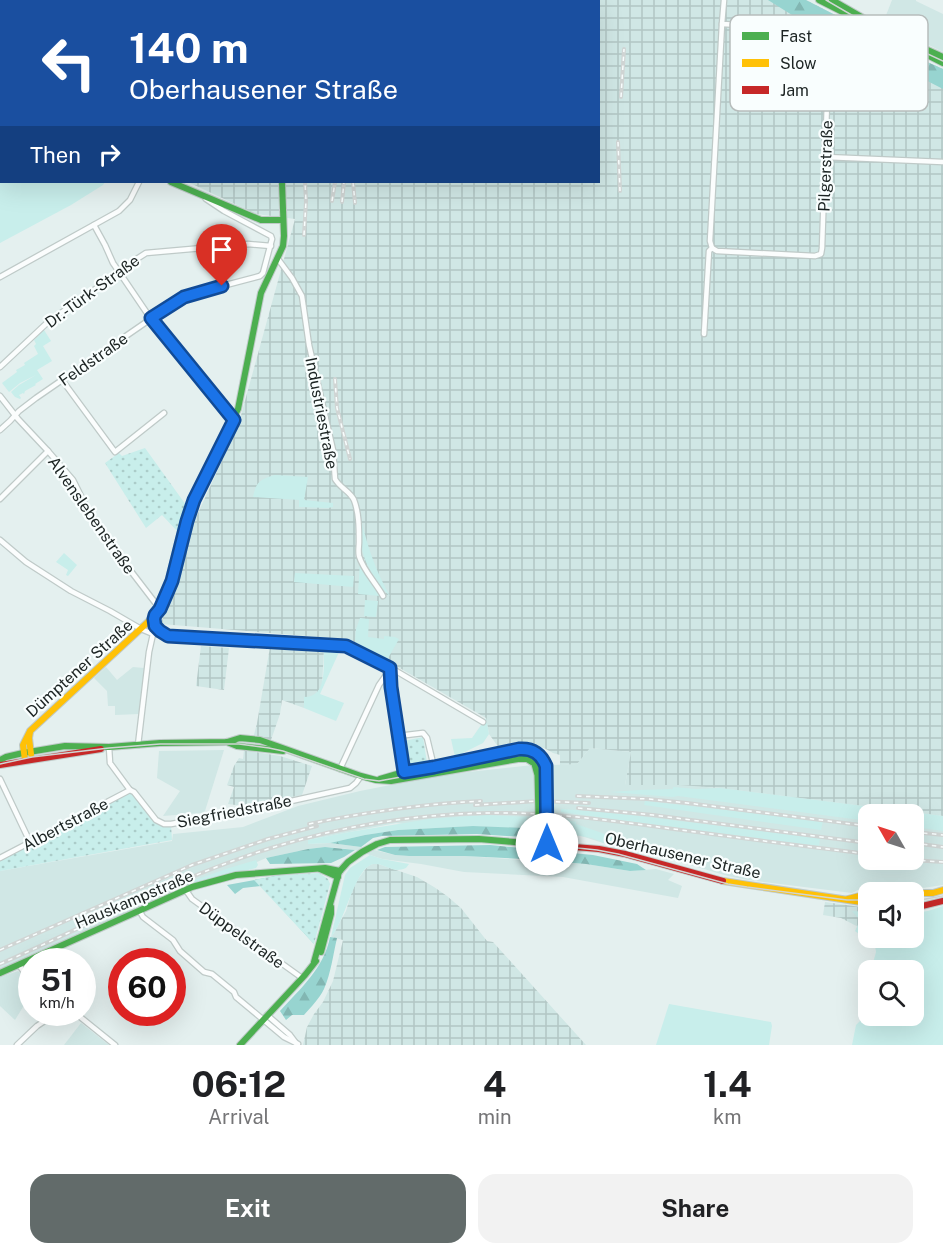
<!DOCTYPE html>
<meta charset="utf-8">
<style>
:root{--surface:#fff;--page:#f2f2f2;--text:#202124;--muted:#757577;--accent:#626b6a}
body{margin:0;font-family:"Public Sans",sans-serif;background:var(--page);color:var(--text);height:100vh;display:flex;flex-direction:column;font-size:22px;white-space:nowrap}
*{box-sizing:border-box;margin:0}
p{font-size:20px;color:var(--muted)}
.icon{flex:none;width:33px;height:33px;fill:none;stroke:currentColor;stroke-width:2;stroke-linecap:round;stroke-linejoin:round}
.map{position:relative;height:1045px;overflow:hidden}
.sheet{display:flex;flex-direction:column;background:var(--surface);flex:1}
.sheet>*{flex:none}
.hud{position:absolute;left:0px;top:0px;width:600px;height:183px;box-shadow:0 6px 24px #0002;background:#1a4fa0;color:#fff;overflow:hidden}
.needle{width:39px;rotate:309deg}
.controls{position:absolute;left:858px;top:804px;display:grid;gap:12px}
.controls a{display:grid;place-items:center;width:66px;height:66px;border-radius:12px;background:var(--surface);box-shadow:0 6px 24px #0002;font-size:30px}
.speed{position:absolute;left:18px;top:948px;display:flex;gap:12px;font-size:30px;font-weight:700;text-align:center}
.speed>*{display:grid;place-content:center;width:78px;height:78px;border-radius:50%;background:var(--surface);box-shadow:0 6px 24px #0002;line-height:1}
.speed small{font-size:15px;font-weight:400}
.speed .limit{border:9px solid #d22;background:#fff;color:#111}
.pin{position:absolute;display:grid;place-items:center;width:51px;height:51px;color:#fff;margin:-62px -26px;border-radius:50% 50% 50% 0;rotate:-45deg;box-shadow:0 0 6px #0007}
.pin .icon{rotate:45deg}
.me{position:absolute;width:66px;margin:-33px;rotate:0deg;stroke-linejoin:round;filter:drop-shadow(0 0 4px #0008)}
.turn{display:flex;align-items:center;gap:21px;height:126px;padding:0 30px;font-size:27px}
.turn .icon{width:78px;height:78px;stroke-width:2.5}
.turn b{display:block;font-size:42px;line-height:51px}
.then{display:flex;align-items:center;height:57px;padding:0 30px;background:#0003;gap:12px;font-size:22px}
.eta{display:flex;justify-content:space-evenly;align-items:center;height:102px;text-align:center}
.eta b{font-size:36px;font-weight:700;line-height:42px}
.button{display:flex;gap:12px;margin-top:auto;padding:12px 30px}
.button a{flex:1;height:69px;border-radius:18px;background:var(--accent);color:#fff;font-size:24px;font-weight:700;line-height:69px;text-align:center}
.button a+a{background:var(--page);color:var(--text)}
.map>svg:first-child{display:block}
.built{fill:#d0e7e5;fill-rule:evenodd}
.industrial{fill:url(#industrial-grid)}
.green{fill:#c8eeeb}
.forest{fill:url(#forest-firs)}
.park{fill:url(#park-dots)}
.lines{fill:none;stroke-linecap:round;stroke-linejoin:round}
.street-casing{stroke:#bfcac8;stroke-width:7}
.fast-casing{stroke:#bfcac8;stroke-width:8}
.slow-casing{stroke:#bfcac8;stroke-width:8}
.jam-casing{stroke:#bfcac8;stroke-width:8}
.street{stroke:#fbfdfd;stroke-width:4.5}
.fast{stroke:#4caf50;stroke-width:6}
.slow{stroke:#ffc107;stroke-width:6}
.jam{stroke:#c62828;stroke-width:6}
.tram{stroke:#d0d5d4;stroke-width:1.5}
.rail-casing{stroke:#d0d5d4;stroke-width:4}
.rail{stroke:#f9fefe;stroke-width:1.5;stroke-dasharray:4.5;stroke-linecap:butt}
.fast-bridge-casing{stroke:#bfcac8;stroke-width:9;stroke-linecap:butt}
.fast-bridge{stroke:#4caf50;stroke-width:7}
.route-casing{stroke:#114b97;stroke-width:15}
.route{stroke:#1a73e8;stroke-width:10}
.labels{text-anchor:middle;stroke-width:4.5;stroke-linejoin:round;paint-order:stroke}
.street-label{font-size:16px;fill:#1c2423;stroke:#f9fefe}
.key{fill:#f9fefe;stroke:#b7bdbc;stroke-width:1.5}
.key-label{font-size:16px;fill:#1c2423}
</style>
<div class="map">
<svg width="943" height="1045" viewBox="0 0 943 1045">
<defs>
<pattern id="industrial-grid" width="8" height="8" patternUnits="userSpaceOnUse" patternTransform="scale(1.5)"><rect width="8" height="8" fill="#d0e7e5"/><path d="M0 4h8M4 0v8" fill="none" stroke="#b2c6c4"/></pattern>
<pattern id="forest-firs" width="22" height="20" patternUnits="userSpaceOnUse" patternTransform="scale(1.5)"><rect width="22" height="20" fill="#97d4d0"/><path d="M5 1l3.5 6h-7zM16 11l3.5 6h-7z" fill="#82b6b2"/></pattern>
<pattern id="park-dots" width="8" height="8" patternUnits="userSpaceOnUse" patternTransform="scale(1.5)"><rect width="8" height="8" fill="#c8eeeb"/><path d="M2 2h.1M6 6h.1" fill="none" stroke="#abccc9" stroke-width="1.8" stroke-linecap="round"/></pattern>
</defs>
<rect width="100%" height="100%" fill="#e4f0ef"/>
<g class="built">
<path d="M 892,0 L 916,0 L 916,1 L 943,14 L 943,52 L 883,23 Z"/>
<path d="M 106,667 L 117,680 L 133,667 L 144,668 L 139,714 L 115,715 L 115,706 L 108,706 L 107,691 L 94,678 Z"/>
<path d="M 590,748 L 631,752 L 625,785 L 679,785 L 720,788 L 943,816 L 943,885 L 916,889 L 872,883 L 852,893 L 748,880 L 728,876 L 628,847 L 618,841 L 607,844 L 603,843 L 569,832 L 473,826 L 430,827 L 396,823 L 308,840 L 308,844 L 330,843 L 361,847 L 395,855 L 409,856 L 464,856 L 586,864 L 630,871 L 656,869 L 674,874 L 668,880 L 682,886 L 678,898 L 563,877 L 464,872 L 421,864 L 382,859 L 355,850 L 340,848 L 325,847 L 308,849 L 266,858 L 257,862 L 189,885 L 0,970 L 0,871 L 172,841 L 173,834 L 243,827 L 298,806 L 360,791 L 441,775 L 551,763 L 552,765 L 577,764 ZM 868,814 L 914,814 L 914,860 L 868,860 Z"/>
<path d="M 224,750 L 205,811 L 201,813 L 163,816 L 180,791 L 157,778 L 159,751 Z"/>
<path d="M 18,971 L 31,983 L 31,994 L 15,1020 L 0,1006 L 0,977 Z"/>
<path d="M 81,1023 L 109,1045 L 64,1045 Z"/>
</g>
<g class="industrial">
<path d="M 0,0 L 806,0 L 925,61 L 943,69 L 943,816 L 720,788 L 679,785 L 625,785 L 631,752 L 590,748 L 577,764 L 560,765 L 560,755 L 553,753 L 544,748 L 526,744 L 499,748 L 489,734 L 486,718 L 353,641 L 307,636 L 161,624 L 187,537 L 238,426 L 295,219 L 256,214 L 188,182 L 598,182 L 598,2 L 2,2 L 1,86 L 0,85 Z"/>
<path d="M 201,646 L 229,648 L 224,690 L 196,686 Z"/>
<path d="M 270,647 L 324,649 L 322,685 L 318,692 L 312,697 L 304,697 L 304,708 L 282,700 L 280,714 L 271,740 L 254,735 L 257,723 Z"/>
<path d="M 244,750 L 280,756 L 312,766 L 302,795 L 243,806 L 228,804 L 234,787 L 227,785 L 234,766 L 239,758 L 243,759 Z"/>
<path d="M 375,863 L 417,877 L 434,887 L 447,896 L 461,908 L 487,941 L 493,942 L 586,1045 L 303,1045 L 307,1027 L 314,1014 L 323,1002 L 333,981 L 343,940 L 331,937 L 334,933 L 346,911 L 352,891 L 358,879 L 368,866 Z"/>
<path d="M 825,902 L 868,908 L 868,932 L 841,918 L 823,915 Z"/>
</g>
<g class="green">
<path d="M 0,101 L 2,102 L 2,182 L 105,182 L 103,185 L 71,205 L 0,243 Z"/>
<path d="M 44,330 L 51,341 L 43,346 L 52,361 L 37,370 L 43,379 L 35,384 L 36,385 L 25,391 L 24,394 L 23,393 L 19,395 L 21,398 L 20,399 L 15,397 L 11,392 L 19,385 L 36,375 L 20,383 L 9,392 L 2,383 L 17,372 L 16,370 L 25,365 L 24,363 L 38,354 L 34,346 L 36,344 L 34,340 Z"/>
<path d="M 275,475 L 308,477 L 304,500 L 333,503 L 333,507 L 328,508 L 299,507 L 299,500 L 253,497 C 256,482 260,479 275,475 Z"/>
<path d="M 361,520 C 369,550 375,569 390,596 C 377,585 366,566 362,550 C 360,541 361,530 361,520 Z"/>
<path d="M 64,553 L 77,565 L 68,576 L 66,575 L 68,570 L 56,562 Z"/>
<path d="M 360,561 L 361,564 L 380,596 L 358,594 Z"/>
<path d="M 295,573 L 354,576 L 353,587 L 294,582 Z"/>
<path d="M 365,600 L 378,601 L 376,617 L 364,616 Z"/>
<path d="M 360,618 L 369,619 L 368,637 L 384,639 L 384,636 L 395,637 L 399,639 L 387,660 L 355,642 L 356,629 Z"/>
<path d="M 324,649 L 340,650 L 320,694 L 344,703 L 336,721 L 304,708 L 304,697 C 328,697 323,666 324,649 Z"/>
<path d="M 486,718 L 489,734 L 483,743 L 455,757 L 451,739 L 472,738 Z"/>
<path d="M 673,787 L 696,789 L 720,788 L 943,816 L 943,831 L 914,827 L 914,814 L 868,814 L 868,821 L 678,796 L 673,797 L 610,792 L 640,790 L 673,789 Z"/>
<path d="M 645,801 L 823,821 L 821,830 L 644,805 Z"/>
<path d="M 561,809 L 605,812 L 820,838 L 819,847 L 561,812 Z"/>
<path d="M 486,815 L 527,817 L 525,828 L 473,826 L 398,830 L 365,835 L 330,843 L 308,844 L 308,840 L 349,832 L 429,819 Z"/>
<path d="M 562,819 L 576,822 L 576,824 L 602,833 L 618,841 L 607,844 L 592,838 L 562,833 Z"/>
<path d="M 370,855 L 382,859 L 409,864 L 406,868 C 404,869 399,870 397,870 C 389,869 381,863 374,864 C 355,866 345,923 331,937 L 345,875 L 350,868 Z"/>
<path d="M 256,860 L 258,865 L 256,868 L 189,885 L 186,883 L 229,868 Z"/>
<path d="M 943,906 L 943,1045 L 852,1045 L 856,1025 L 866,1015 L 897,1019 L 896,1016 L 914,1016 L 914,970 L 871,970 L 876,952 L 875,946 L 855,931 L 860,920 L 852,911 L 868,912 L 868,938 L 914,938 L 914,913 L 928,911 Z"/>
<path d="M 669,1004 L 771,1022 L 772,1026 L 769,1045 L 656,1045 Z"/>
</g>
<g class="forest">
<path d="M 768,0 L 806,0 L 925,61 L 943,69 L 943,89 L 904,69 L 895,69 L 800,20 Z"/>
<path d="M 473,826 L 525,828 L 523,837 L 477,834 L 382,836 L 373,838 L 361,847 L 330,843 L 365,835 L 398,830 Z"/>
<path d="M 490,845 L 593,855 L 637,864 L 646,870 L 630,871 L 586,864 L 523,859 L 464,856 L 409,856 L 395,855 L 377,850 L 385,847 Z"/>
<path d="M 325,847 L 355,850 L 344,857 L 331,863 L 270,864 L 266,858 L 308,849 Z"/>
<path d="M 281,875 L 314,944 L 261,886 L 243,888 L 235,894 L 227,885 Z"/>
<path d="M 330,937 L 337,938 C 333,955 331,973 324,989 C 319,999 311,1007 304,1015 L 292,1015 L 286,1020 L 280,1011 C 301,988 324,968 330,937 Z"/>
</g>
<g class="park">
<path d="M 145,448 L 186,505 L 179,533 L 162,515 L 146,528 L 105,463 L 119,453 L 122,456 Z"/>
<path d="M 423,737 L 427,763 L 408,766 L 404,741 Z"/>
<path d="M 130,792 L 156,820 L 171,825 L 172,840 L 0,871 L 0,861 Z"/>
<path d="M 319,873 L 328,879 L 330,884 L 314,944 L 254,880 L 281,875 Z"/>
</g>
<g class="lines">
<g class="street-casing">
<g id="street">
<path d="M 826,157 L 943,162"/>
<path d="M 94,225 L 105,245 L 113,263 L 151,319 L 234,420"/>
<path d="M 712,248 L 717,251 L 815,256 L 821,254 L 822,248 L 828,73 C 831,65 837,56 832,48 L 798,31 L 780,27 L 722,24 L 724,0"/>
<path d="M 278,259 L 292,278 L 302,296 L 309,345 L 333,450 L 335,479 C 340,488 350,491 354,500 C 359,513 359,528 359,542 C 359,546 358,551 359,556 C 363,570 376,583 383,596"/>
<path d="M 0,277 L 119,211 L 130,200 L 139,182"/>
<path d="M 704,334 L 709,251 L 712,248 L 710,241 L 722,24"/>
<path d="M 0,367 L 48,322 L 98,287 L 118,271 L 146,253 L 248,244 L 271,246"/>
<path d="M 62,380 L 115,452 L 164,413"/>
<path d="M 0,396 L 18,419 L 48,451 L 73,480 L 85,504 L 107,540 L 160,609"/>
<path d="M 0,430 L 10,421 L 19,411 L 36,398 L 184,296 L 260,276 L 263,273 L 272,239 L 271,236 L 224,211 L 206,199"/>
<path d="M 0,499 L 48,451"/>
<path d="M 0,540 L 26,562 L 71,591 L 110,611 L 141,629 L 153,634 L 346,646 L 391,668 L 483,722"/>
<path d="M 155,616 C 152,625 158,630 166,634"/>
<path d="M 391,670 L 391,687 L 404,772"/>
<path d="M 398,736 L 423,733 L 427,738 L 434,767"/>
<path d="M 138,745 L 149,652 L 153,634"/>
<path d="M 109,747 L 110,763 L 130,790 L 134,792 L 156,820 L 164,824 L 171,824 L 255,809 L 350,788 L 356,783 L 361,776"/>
<path d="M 340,769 L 379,685 L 391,668"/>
<path d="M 0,779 L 30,842"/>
<path d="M 0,858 L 130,790"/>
<path d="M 185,889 L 192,899 L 302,978"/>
<path d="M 139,910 L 143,917 L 173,940 L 180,951 L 204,972 L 212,974 L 234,992 L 236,997 L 284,1037 L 298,1044"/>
<path d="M 19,965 L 24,972 L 32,977"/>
<path d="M 74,1012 L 115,1045"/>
<path d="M 267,1015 L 290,1035 L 296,1043"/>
<path d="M 17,1045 L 37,1026 L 43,1022 L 53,1012"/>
</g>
</g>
<g class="fast-casing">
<g id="fast">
<path d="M 819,0 L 943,63"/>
<path d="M 832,0 L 886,31 L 943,57"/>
<path d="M 342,2 L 343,0"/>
<path d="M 171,182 L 261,220 L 283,220"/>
<path d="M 174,574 L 187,521 L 194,500 L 238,409 L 261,293 L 283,246 L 284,236 L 282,182"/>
<path d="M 227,742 L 237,746 L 283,751"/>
<path d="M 0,760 L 6,757 L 23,753 L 65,746 L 109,747 L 160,743 L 227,742 L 240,738 L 260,740 L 361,776 L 376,780 L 391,781 L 518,759 L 527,759 L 535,764"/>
<path d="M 380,779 L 404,772 L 526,749 L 538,754 L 545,763"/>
<path d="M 547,817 L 547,844"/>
<path d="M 320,869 L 338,877"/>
<path d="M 321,952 L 331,914 L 331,907"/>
<path d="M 314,962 L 339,872 L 348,862 L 362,852 L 377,844 L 390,840 L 479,839 L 538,844"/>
<path d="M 0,973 L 192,887 L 236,875 L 325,868 L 340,871"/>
<path d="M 240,1045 L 305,975 L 316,961"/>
</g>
</g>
<g class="slow-casing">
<g id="slow">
<path d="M 0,95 L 2,96"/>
<path d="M 30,732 L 29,738 L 31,754"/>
<path d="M 25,760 L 23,745 L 30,731 L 148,622 L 160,609 L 174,574"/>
<path d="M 723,881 L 868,903"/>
<path d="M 914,893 L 933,893 L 943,890"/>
<path d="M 848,899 L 875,892 L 902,892"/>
</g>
</g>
<g class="jam-casing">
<g id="jam">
<path d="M 0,765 L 101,749"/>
<path d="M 539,817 L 538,844 L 599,849 L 625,854 L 723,881"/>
<path d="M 914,908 L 943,901"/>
</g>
</g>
<use href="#street" class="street"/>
<use href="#fast" class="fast"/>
<use href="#slow" class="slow"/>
<use href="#jam" class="jam"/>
<g class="tram">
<path d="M 826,0 C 864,23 903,43 943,61"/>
<path d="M 0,764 L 32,757 L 109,748 L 160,744 L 239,744 L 269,748 L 283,751 L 364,779 L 379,781 L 521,755 C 533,755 540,762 542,774 L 543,829 L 547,840 L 558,846 L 597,850 L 618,854 L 728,884 L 747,887 L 847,900 L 868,900"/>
<path d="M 914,901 L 943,896"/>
</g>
<g class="rail-casing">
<g id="rail">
<path d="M 360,2 L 361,0"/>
<path d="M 621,97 L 624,49"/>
<path d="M 618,142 L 620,191"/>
<path d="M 353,182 L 355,203"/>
<path d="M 332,201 L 335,182"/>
<path d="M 342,202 L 344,182"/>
<path d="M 304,235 L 306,201 L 305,182"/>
<path d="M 335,379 L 337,408 L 350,459"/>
<path d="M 577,796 L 648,799 L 687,803 L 868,826"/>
<path d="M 475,805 L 538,801 L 589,803"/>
<path d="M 578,808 L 653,815 L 868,843"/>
<path d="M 309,824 C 366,812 424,804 481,801"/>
<path d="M 914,832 L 943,835"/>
<path d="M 914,843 L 943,847"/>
<path d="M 912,860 L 943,862"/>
<path d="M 0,950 L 192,865 L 268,839 L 317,826"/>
<path d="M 0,964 C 90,925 177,877 271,848 C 342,826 415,814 490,813 C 549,812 608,820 666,828 C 733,837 801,846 868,854"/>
</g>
</g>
<use href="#rail" class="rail"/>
<g class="fast-bridge-casing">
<g id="fast-bridge">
<path d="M 545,763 L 547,817"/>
<path d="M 535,764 L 538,775 L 539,817"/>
</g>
</g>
<use href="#fast-bridge" class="fast-bridge"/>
</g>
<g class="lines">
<g class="route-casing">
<path id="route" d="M 222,286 L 184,297 L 151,318 L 234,420 L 194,500 L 187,521 L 172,581 L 160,609 L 155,615 L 154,619 L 155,626 L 160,631 L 168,636 L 346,646 L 390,668 L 391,687 L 404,772 L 434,767 L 519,749 C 533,748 541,754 546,766 L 547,844"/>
</g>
<use href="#route" class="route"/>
</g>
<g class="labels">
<g class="street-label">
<text transform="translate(825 166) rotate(-88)" y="6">Pilgerstraße</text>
<text transform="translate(92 291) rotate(-36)" y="6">Dr.-Türk-Straße</text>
<text transform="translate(93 359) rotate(-35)" y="6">Feldstraße</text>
<text transform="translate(322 413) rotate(79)" y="6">Industriestraße</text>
<text transform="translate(92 515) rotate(55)" y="6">Alvenslebenstraße</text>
<text transform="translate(79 668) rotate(-42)" y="6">Dümptener Straße</text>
<text transform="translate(234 811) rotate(-11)" y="6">Siegfriedstraße</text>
<text transform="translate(65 824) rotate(-28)" y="6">Albertstraße</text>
<text transform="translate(683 855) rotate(13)" y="6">Oberhausener Straße</text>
<text transform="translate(134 899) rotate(-23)" y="6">Hauskampstraße</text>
<text transform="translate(242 935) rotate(36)" y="6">Düppelstraße</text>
</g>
</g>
<rect x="730" y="15" width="198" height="96" rx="9" class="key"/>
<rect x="742" y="32" width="27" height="8" fill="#4caf50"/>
<rect x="742" y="59" width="27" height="8" fill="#ffc107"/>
<rect x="742" y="86" width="27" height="8" fill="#c62828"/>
<g class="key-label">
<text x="780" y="42">Fast</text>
<text x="780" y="69">Slow</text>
<text x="780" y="96">Jam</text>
</g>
</svg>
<div class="controls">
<a><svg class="needle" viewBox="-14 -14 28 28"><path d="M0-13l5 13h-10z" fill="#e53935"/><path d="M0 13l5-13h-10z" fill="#757577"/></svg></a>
<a><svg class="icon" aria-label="sound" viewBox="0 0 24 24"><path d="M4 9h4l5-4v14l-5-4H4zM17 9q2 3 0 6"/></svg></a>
<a><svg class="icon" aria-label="search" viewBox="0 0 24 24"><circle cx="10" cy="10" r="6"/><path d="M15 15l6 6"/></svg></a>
</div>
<div class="speed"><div>51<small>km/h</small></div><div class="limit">60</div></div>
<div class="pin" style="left:222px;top:286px;background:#d93025"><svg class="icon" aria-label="arrive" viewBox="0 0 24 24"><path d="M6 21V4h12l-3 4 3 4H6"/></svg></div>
<svg class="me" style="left:547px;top:844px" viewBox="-20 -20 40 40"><circle r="19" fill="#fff"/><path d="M0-13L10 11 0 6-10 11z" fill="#1a73e8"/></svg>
<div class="hud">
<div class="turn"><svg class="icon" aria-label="left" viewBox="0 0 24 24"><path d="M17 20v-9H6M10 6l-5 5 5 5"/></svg><div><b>140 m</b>Oberhausener Straße</div></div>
<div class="then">Then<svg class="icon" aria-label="right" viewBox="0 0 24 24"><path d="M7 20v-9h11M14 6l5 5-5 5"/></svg></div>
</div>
</div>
<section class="sheet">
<div class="eta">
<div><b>06:12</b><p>Arrival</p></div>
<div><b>4</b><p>min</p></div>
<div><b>1.4</b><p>km</p></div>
</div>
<div class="button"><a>Exit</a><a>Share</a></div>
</section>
